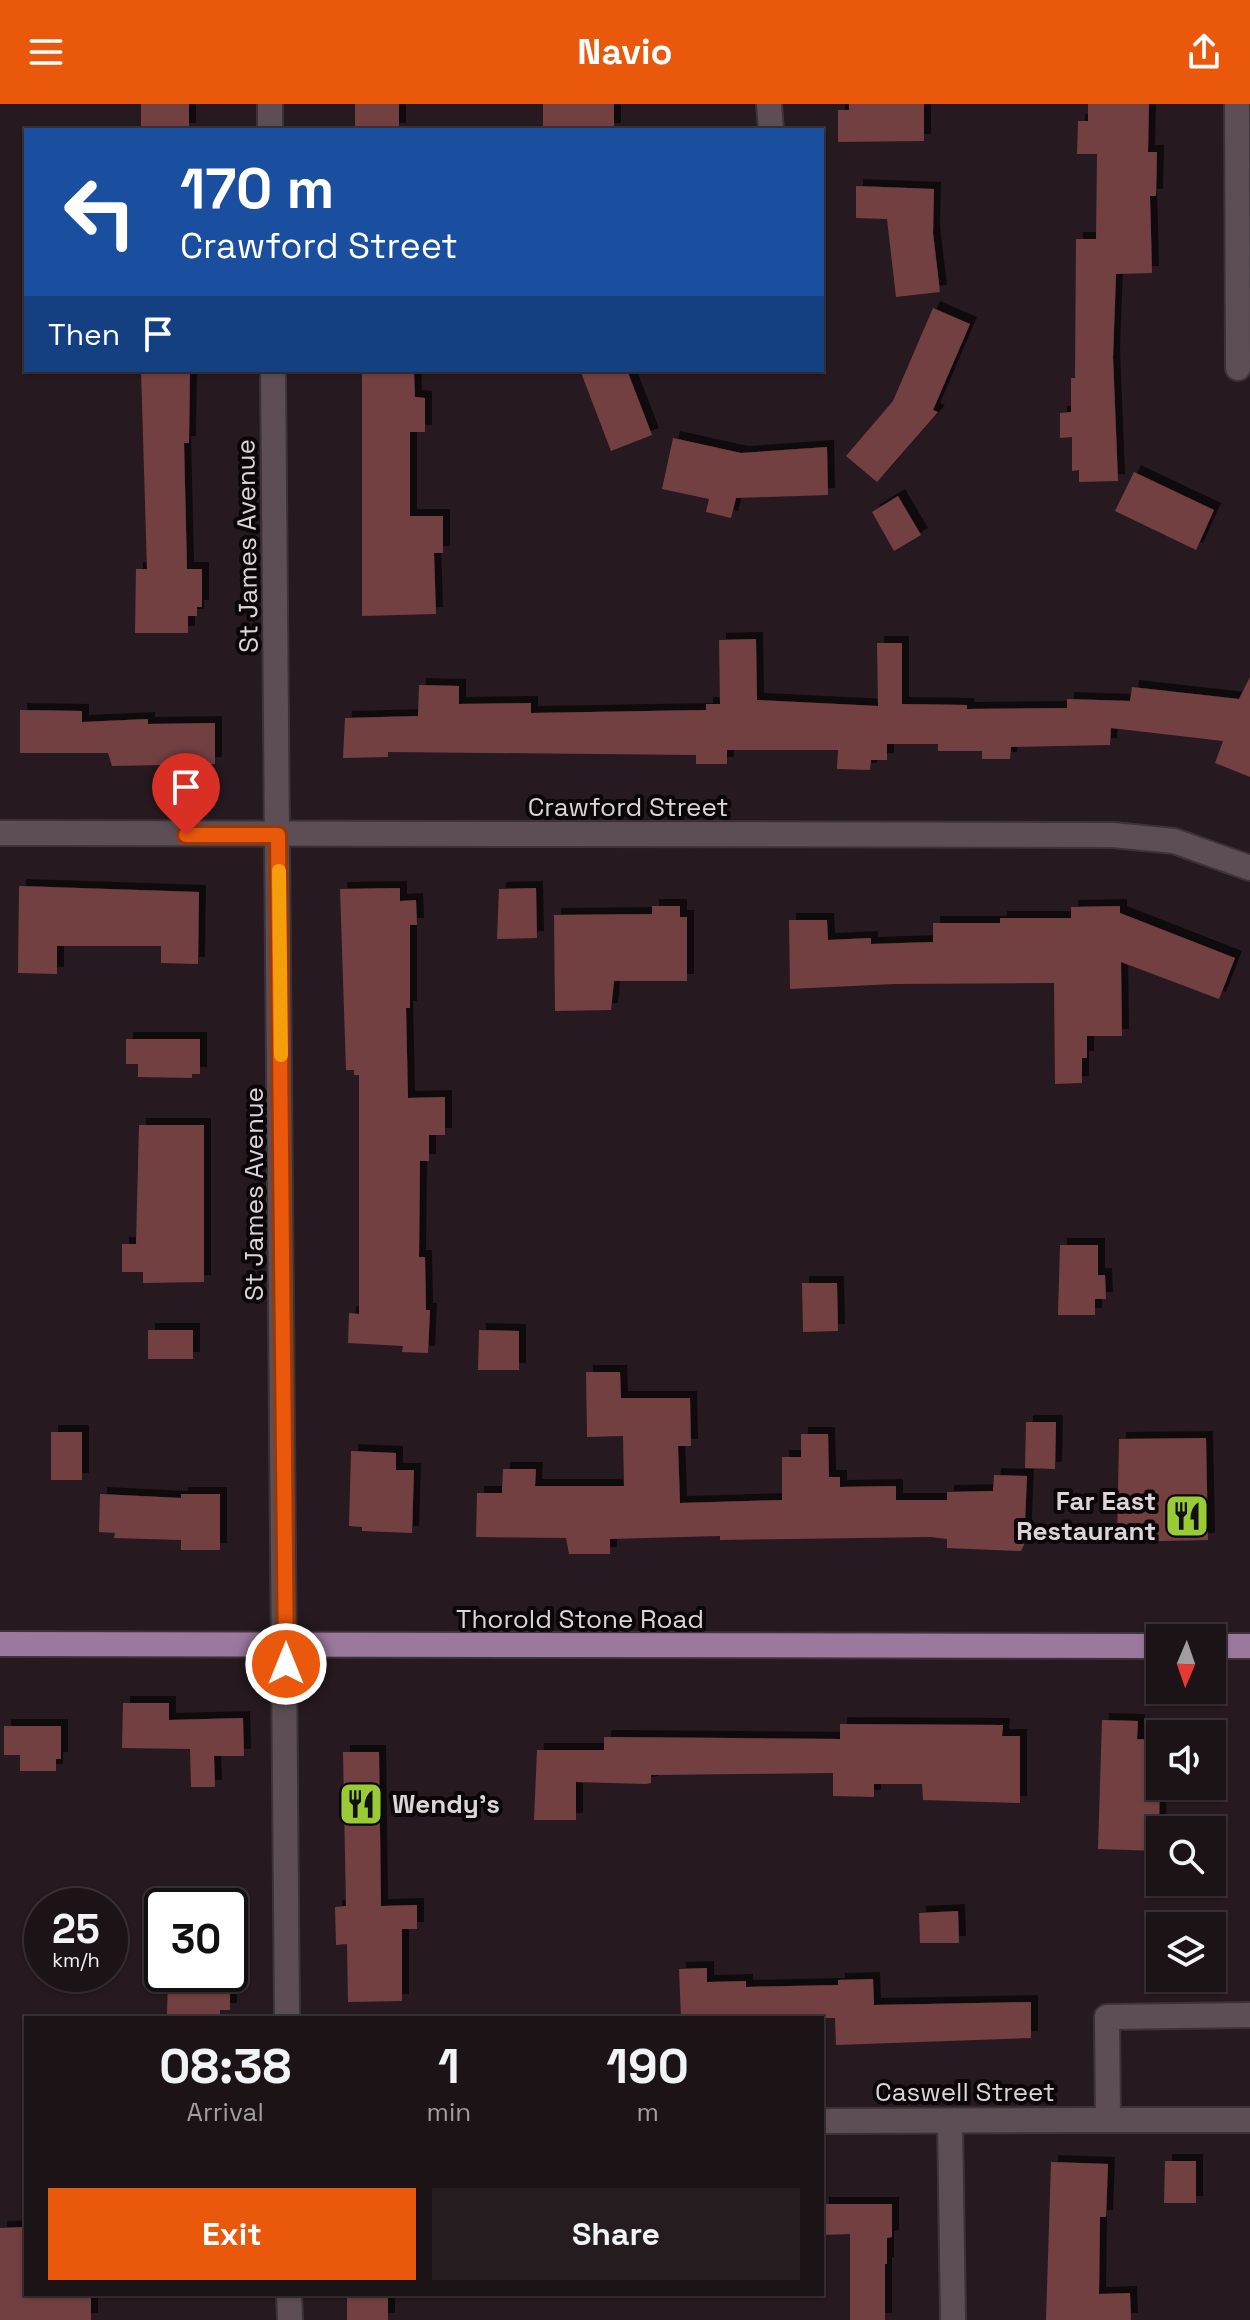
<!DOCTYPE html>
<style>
:root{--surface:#1c1317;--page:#251c20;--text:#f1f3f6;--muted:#a09ea1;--line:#3a3236;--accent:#ea580c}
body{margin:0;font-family:"Space Grotesk",sans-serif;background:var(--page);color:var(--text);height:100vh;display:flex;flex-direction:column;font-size:30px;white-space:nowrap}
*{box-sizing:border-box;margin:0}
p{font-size:26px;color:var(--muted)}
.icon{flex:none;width:44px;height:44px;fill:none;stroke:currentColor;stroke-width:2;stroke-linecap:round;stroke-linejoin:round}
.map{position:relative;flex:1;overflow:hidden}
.side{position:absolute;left:24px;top:1912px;width:800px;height:280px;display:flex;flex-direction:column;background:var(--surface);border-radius:0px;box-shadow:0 2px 6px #0004,0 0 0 2px var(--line)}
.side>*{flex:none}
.hud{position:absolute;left:24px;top:24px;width:800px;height:244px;border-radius:0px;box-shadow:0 2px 6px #0004,0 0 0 2px var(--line);background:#1a4fa0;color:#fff;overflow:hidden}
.needle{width:52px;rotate:182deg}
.tools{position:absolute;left:1146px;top:1520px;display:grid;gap:16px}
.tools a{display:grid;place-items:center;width:80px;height:80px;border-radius:0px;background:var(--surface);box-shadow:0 2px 6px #0004,0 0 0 2px var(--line);font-size:40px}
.speed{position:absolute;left:24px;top:1784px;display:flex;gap:16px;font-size:40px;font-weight:700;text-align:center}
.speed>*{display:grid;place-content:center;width:104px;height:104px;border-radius:50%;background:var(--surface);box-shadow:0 2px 6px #0004,0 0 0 2px var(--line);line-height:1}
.speed small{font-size:20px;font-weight:400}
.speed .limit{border:4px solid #111;border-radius:12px;background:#fff;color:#111}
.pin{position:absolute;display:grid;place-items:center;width:68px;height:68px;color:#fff;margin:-82px -34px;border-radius:50% 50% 50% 0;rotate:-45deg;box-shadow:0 0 8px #0007}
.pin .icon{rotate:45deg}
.me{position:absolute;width:88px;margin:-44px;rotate:0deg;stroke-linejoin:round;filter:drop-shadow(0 0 6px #0008)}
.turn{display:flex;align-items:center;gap:28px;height:168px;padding:0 24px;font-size:36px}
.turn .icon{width:104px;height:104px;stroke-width:2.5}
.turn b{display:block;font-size:56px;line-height:68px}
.then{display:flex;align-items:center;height:76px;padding:0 24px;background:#0003;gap:16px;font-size:30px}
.eta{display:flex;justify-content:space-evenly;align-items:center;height:136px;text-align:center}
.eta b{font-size:48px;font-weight:700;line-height:56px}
.cta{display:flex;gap:16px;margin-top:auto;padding:16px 24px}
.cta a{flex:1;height:92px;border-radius:0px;background:var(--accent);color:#fff;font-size:32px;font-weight:700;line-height:92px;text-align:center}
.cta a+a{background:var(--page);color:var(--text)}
header{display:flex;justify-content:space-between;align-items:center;height:104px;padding:0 24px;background:var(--accent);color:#fff;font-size:36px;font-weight:700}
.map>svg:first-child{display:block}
.building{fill:#733f43;filter:url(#shadow)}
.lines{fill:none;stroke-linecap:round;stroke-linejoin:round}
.minor-casing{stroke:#3c3337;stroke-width:28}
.major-casing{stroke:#3c3337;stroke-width:28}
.minor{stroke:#5d4e55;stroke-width:24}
.major{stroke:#9a799d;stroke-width:24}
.route-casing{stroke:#983908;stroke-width:20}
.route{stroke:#ea580c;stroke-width:14}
.slow{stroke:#f59e0b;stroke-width:14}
.labels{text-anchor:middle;stroke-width:8;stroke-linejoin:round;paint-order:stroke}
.street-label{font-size:26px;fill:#ddd4d8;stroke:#0b0608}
.poi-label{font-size:26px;font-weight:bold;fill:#ddd4d8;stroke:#0b0608;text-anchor:end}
</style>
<header><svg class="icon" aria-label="menu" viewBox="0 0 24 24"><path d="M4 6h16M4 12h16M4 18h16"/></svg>Navio<svg class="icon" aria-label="share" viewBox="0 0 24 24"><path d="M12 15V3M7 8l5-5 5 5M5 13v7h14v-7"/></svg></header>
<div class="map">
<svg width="1250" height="2216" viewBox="0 0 1250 2216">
<defs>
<filter id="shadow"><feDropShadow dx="7" dy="-7" stdDeviation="0" flood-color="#0009"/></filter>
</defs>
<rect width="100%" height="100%" fill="#26191f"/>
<g class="building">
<rect x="141" y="0" width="48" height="26"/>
<rect x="355" y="0" width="44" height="26"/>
<rect x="543" y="0" width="71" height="26"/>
<path d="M 849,0 L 924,0 L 924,37 L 838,38 L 838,6 L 849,6 Z"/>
<path d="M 1088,0 L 1149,0 L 1148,48 L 1157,48 L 1156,92 L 1150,92 L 1152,169 L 1116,170 L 1113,253 L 1118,377 L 1079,378 L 1079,366 L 1072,367 L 1072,333 L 1060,334 L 1060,309 L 1071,308 L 1071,274 L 1075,274 L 1076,135 L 1096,135 L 1097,50 L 1077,50 L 1078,17 L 1088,17 Z"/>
<path d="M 856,82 L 934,85 L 933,129 L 940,188 L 896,193 L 887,115 L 856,114 Z"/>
<path d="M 933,204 L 970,220 L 933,306 L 938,308 L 877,378 L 846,352 L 893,297 Z"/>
<path d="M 141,266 L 190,266 L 189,339 L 184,339 L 187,465 L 202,465 L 202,503 L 197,503 L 197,512 L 188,512 L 188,529 L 135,529 L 136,465 L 147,465 Z"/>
<path d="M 362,266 L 414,268 L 415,293 L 425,294 L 425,328 L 410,328 L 410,412 L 443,412 L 443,449 L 434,449 L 436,510 L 362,512 Z"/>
<path d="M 580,266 L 627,266 L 652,331 L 611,347 Z"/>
<path d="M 673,334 L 741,349 L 827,343 L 828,391 L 736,394 L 731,414 L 706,408 L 709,395 L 662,385 Z"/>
<path d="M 1134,368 L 1214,406 L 1196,446 L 1115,407 Z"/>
<path d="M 898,392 L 921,431 L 894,447 L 872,408 Z"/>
<path d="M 756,535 L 757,596 L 878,602 L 877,539 L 902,539 L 902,600 L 967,601 L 967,605 L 1067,604 L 1067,595 L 1130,597 L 1132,583 L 1239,595 L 1250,573 L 1250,673 L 1215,659 L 1223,637 L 1111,624 L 1110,641 L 1011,643 L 1010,655 L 982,655 L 982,647 L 938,647 L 938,640 L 887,640 L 887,656 L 871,656 L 870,666 L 837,665 L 838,646 L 727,646 L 727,660 L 696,660 L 696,651 L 388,648 L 388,653 L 343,654 L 345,614 L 418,612 L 419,581 L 459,582 L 459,600 L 531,599 L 531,609 L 706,606 L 706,600 L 720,600 L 719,536 Z"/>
<path d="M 20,606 L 82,607 L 82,618 L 148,615 L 148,620 L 215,619 L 215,660 L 112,662 L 108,649 L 20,649 Z"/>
<path d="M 19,782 L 199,788 L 198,860 L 161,859 L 161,842 L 57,842 L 57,870 L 18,869 Z"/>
<path d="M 400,784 L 400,797 L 416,796 L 417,821 L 410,821 L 410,904 L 406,904 L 408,994 L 445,993 L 445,1031 L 429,1031 L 429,1057 L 420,1057 L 419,1153 L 425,1153 L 426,1206 L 430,1206 L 428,1249 L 402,1248 L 403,1242 L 348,1239 L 349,1209 L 359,1210 L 359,971 L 354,971 L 354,966 L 346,966 L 340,785 Z"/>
<path d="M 536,784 L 537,834 L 497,835 L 499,785 Z"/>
<path d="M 652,802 L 680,802 L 680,813 L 687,813 L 687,877 L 614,877 L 611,906 L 555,907 L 554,811 L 652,810 Z"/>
<path d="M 1120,802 L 1120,809 L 1235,854 L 1219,895 L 1121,858 L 1122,932 L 1087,932 L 1087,954 L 1082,954 L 1082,979 L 1055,980 L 1054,879 L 894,880 L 790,885 L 789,816 L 827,816 L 828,836 L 871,834 L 871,840 L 933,838 L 933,819 L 1000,819 L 1000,814 L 1071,814 L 1071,803 Z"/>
<path d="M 126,935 L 200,935 L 200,970 L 192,970 L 192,974 L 138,973 L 138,960 L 126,960 Z"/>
<path d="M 139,1021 L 204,1021 L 204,1178 L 143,1179 L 143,1168 L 122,1168 L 122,1140 L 136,1140 Z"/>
<path d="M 1060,1141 L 1098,1141 L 1098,1171 L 1105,1171 L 1106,1195 L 1095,1195 L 1095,1211 L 1058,1211 Z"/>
<path d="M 802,1179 L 837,1179 L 838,1227 L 803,1228 Z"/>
<rect x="148" y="1226" width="45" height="29"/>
<path d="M 479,1226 L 519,1227 L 519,1266 L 478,1266 Z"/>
<path d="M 586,1268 L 620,1268 L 621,1294 L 690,1294 L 691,1342 L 678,1342 L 680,1399 L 782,1396 L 782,1353 L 801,1353 L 801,1330 L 828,1330 L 829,1373 L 840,1373 L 840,1383 L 896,1382 L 896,1396 L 947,1396 L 947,1388 L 993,1387 L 994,1371 L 1027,1372 L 1024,1441 L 1021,1447 L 947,1444 L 947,1435 L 931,1433 L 720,1436 L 720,1432 L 610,1435 L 610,1450 L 569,1450 L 566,1434 L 476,1433 L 477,1389 L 502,1389 L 503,1365 L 536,1365 L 535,1382 L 624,1382 L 623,1332 L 587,1333 Z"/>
<path d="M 1026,1318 L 1056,1318 L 1055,1365 L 1025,1364 Z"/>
<rect x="51" y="1328" width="31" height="48"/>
<path d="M 1206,1334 L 1208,1436 L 1117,1438 L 1119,1335 Z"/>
<path d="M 351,1347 L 396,1349 L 396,1366 L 414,1366 L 412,1429 L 362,1427 L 362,1423 L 349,1422 Z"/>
<path d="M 100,1390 L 181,1394 L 181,1390 L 220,1390 L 220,1446 L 181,1446 L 181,1436 L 114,1434 L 115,1429 L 99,1428 Z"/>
<path d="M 123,1599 L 169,1599 L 169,1616 L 243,1614 L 244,1652 L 214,1652 L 215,1683 L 191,1683 L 190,1645 L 122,1644 Z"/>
<path d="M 1102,1616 L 1138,1617 L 1137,1635 L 1160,1636 L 1159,1747 L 1098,1745 Z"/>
<path d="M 840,1620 L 1003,1621 L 1002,1632 L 1020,1632 L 1020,1699 L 923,1696 L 922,1680 L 874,1680 L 874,1693 L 833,1692 L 833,1669 L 656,1671 L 651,1671 L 651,1679 L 646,1680 L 576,1678 L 576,1716 L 534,1716 L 537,1646 L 604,1646 L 604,1633 L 840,1635 Z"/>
<path d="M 4,1622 L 61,1622 L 61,1655 L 56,1655 L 56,1667 L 20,1667 L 20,1651 L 4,1651 Z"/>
<path d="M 343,1648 L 379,1648 L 381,1802 L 417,1801 L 417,1825 L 402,1825 L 402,1897 L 348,1898 L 347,1840 L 336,1841 L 335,1803 L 346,1802 Z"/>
<path d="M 958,1807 L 959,1839 L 920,1839 L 919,1809 Z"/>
<path d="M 707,1864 L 707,1878 L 746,1877 L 746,1883 L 838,1881 L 838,1876 L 873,1875 L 874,1901 L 1031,1898 L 1031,1934 L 836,1941 L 835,1914 L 681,1914 L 679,1865 Z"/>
<path d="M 230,1873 L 230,1906 L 220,1906 L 220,1910 L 167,1910 L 168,1874 Z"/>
<path d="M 1165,2057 L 1196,2057 L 1196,2099 L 1164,2099 Z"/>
<path d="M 1051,2058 L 1108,2060 L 1106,2113 L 1100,2113 L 1099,2190 L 1130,2189 L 1131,2216 L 1046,2216 Z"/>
<path d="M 822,2100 L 892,2100 L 892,2133 L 887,2134 L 887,2160 L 885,2160 L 885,2216 L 850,2216 L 850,2130 L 822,2131 Z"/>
<path d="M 26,2123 L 26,2190 L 91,2190 L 91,2216 L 0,2216 L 0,2124 Z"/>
<rect x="347" y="2190" width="41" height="26"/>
</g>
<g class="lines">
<g class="minor-casing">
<g id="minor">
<path d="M 270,0 L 270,26"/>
<path d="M 769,0 L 771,26"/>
<path d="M 1237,0 L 1238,264"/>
<path d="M 273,266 L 287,1914"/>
<path d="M 0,729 L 1113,731 L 1174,737 L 1250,764"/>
<path d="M 1250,1911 L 1107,1913 L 1108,2016 L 1250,2016"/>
<path d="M 822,2017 L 1108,2016"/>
<path d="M 950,2017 L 953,2216"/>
<path d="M 289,2190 L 290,2216"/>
</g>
</g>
<g class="major-casing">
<g id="major">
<path d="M 0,1540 L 1160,1542"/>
<path d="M 1212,1542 L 1250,1542"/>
</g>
</g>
<use href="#minor" class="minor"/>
<use href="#major" class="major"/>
</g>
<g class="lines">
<g class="route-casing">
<path id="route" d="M 186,731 L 278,731 L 286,1560"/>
</g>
<use href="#route" class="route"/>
<path class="slow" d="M 279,767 L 281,951"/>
</g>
<defs>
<g id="restaurant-square" transform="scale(2.3)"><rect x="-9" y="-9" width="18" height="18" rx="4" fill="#99cb36" stroke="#0b0608"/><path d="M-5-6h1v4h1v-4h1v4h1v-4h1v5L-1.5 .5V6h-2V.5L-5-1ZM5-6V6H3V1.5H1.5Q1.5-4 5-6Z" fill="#111"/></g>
</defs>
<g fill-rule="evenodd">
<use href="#restaurant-square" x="1187" y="1412"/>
<use href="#restaurant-square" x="361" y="1700"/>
</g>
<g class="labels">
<g class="street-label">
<text transform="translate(247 442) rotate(-91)" y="9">St James Avenue</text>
<text x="628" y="712">Crawford Street</text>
<text transform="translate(254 1090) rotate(-90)" y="9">St James Avenue</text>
<text x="580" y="1524">Thorold Stone Road</text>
<text x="965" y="1997">Caswell Street</text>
</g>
<g class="poi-label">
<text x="1156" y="1406">Far East<tspan x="1156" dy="30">Restaurant</tspan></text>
<text x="392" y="1709" text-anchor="start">Wendy's</text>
</g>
</g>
</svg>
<div class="tools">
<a><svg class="needle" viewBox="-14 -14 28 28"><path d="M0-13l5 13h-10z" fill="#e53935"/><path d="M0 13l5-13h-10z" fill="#a09ea1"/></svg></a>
<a><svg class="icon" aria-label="sound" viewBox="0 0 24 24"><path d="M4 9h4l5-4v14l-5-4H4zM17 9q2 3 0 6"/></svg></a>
<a><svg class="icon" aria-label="search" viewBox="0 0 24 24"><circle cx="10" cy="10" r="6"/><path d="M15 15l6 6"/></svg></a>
<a><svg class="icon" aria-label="layers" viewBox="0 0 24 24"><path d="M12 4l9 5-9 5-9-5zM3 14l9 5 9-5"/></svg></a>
</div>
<div class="speed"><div>25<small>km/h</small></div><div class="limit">30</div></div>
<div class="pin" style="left:186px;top:731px;background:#d93025"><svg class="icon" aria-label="arrive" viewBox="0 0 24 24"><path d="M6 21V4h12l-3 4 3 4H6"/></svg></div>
<svg class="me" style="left:286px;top:1560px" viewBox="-20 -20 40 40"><circle r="17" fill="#ea580c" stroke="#fff" stroke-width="3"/><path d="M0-11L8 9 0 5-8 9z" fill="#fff"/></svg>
<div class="hud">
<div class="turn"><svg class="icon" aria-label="left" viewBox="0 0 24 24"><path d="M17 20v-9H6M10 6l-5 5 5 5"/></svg><div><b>170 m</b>Crawford Street</div></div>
<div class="then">Then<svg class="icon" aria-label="arrive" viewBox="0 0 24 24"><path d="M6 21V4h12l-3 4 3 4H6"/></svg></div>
</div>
<section class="side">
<div class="eta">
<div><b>08:38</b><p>Arrival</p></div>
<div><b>1</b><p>min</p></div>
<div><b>190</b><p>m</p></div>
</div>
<div class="cta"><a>Exit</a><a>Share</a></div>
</section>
</div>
